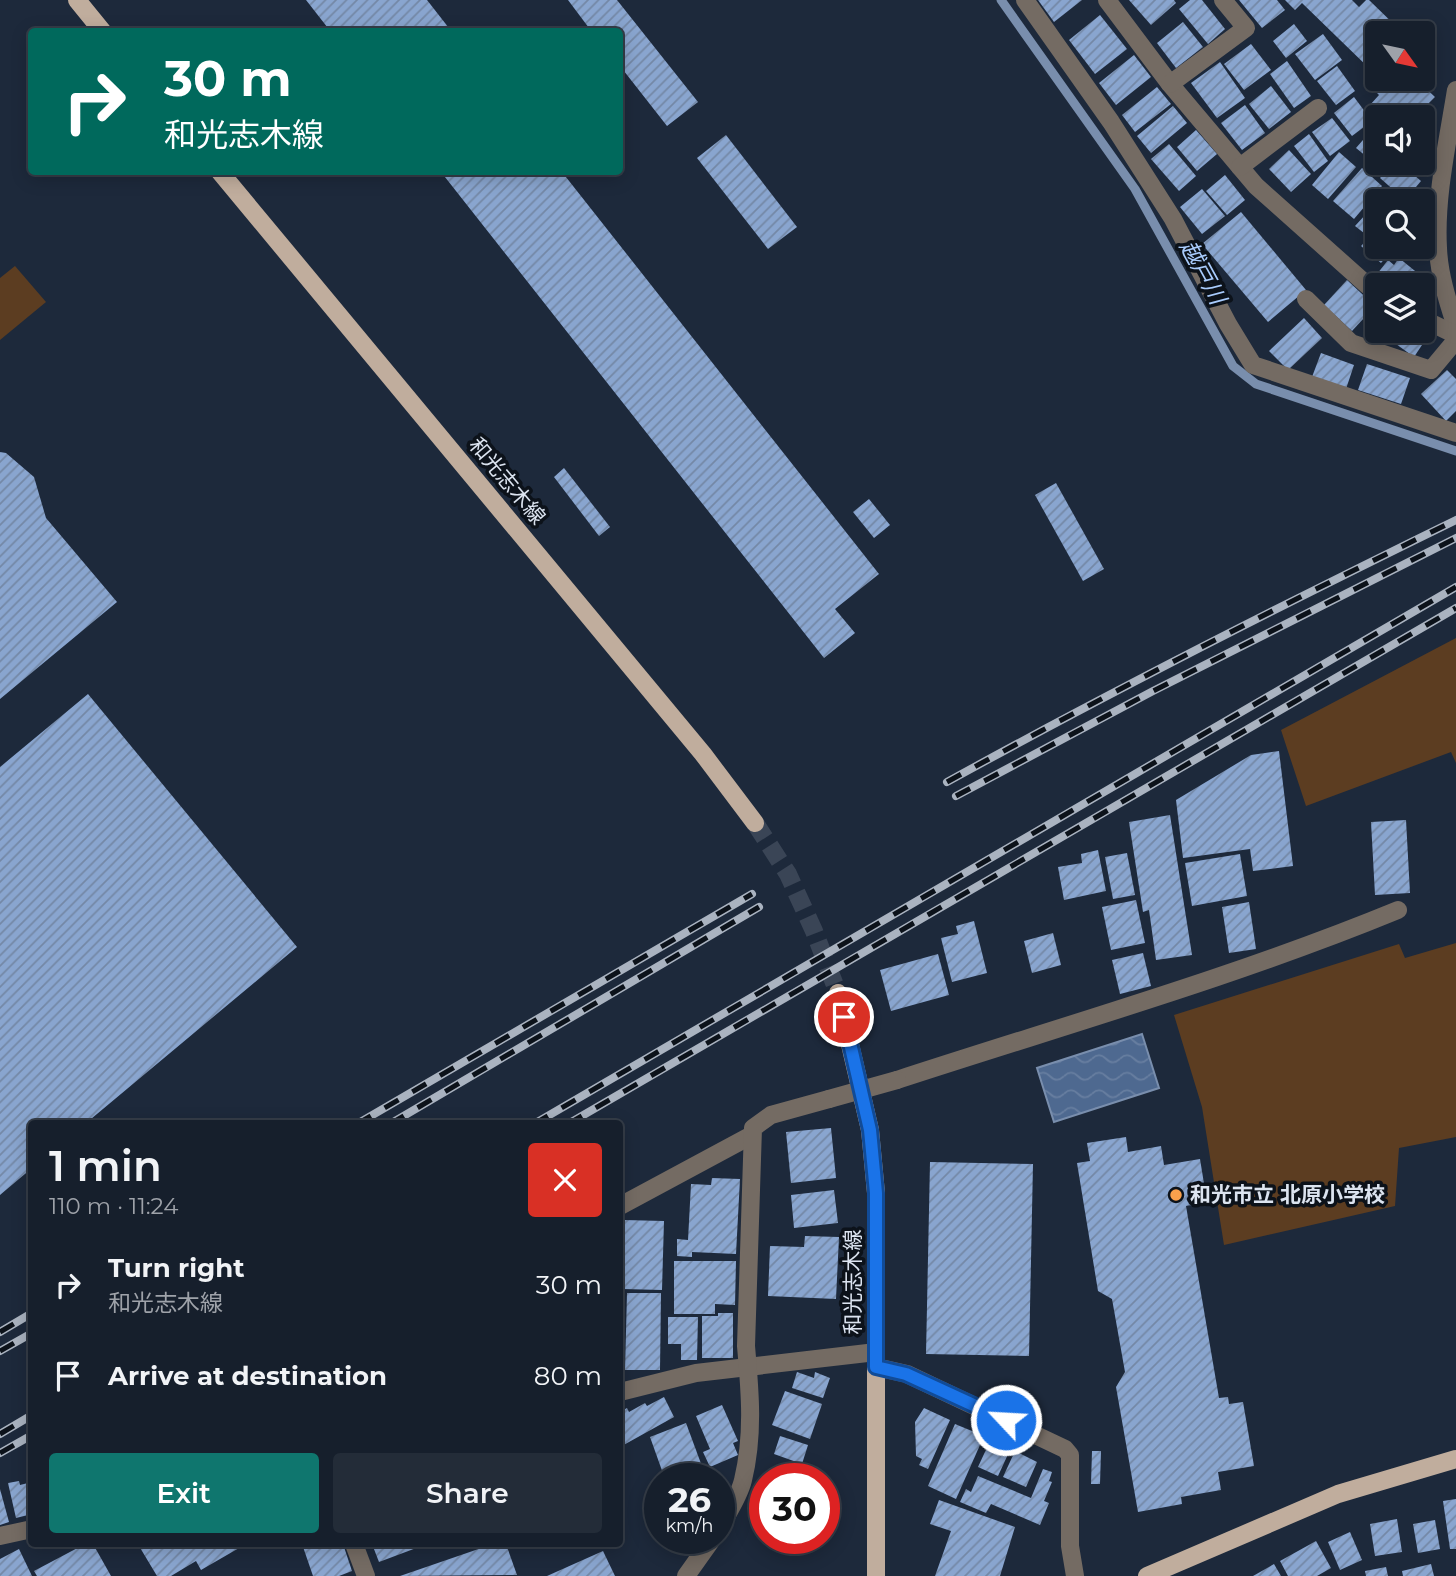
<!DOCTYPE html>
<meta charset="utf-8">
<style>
:root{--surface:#161f2c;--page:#232c38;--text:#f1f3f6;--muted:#9ea2a9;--line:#353d48;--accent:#0f766e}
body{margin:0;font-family:Montserrat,"Noto Sans JP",sans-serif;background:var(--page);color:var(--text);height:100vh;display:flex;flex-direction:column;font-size:26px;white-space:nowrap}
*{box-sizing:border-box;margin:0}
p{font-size:23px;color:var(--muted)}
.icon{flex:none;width:38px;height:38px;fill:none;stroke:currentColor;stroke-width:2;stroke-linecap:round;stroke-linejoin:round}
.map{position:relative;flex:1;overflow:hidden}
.sheet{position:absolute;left:28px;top:1120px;width:595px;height:427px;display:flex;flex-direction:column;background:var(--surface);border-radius:7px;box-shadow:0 4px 18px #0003,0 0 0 2px var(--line)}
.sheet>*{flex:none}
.guide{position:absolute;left:28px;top:28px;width:595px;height:147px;border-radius:7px;box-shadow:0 4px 18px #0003,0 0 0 2px var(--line);background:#00695c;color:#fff;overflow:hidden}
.needle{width:46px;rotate:123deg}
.tools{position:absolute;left:1365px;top:21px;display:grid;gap:14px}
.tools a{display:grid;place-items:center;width:70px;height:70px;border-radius:7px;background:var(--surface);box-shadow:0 4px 18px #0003,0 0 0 2px var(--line);font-size:35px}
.speed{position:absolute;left:644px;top:1463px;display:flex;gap:14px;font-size:35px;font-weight:700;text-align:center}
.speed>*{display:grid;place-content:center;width:91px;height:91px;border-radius:50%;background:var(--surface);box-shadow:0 4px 18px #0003,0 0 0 2px var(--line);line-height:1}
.speed small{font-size:18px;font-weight:400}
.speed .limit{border:10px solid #d22;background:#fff;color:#111}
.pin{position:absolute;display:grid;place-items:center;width:60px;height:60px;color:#fff;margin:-30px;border:4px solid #fff;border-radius:50%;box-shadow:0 2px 7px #0007}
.me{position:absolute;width:77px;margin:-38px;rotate:295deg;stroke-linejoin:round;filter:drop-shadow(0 0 5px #0008)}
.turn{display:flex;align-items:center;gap:24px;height:147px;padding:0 21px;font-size:32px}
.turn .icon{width:91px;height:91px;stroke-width:2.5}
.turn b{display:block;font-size:49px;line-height:60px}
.round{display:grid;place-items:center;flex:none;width:74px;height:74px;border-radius:7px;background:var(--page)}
.summary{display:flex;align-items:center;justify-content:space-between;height:119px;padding:0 21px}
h1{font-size:42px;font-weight:600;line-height:52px}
.action{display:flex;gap:14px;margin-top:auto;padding:14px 21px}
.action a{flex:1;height:80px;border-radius:7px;background:var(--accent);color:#fff;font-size:28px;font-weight:600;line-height:80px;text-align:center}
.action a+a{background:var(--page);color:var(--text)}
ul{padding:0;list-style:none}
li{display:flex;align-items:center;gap:21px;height:91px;padding:0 21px}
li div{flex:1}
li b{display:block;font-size:26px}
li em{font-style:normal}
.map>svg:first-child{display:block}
.green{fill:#5c3d21}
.water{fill:url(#water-waves);stroke:#798ead;stroke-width:2}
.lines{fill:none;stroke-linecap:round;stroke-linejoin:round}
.stream{stroke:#798ead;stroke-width:9}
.building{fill:url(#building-hatch)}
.major-tunnel{stroke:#3a4556;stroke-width:18;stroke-dasharray:18 9;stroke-linecap:butt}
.minor{stroke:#746b63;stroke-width:18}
.major{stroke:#c0ad9d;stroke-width:18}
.rail-casing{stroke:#aab3c0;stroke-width:8}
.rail{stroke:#0c121a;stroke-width:5;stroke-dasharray:16;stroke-linecap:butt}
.minor-bridge{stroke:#746b63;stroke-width:18}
.route-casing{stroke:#114b97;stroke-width:18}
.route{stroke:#1a73e8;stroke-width:12}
.poi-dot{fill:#f9a04c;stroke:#0c121a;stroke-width:2.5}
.labels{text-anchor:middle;stroke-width:7;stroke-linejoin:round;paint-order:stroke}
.street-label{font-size:21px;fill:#dce4f0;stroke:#0c121a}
.poi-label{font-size:21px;font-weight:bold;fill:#dce4f0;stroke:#0c121a;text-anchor:start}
.water-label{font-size:23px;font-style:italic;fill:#a9ccfd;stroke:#0c121a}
</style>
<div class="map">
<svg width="1456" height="1576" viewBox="0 0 1456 1576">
<defs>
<pattern id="water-waves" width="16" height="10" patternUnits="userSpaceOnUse" patternTransform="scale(1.75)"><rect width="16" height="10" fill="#4e6990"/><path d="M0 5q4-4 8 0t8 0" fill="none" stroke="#677ea0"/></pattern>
<pattern id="building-hatch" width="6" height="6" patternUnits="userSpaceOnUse" patternTransform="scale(1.75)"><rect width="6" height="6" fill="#89a5cf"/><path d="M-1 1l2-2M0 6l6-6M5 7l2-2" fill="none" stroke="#7488a6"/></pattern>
</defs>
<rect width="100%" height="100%" fill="#1d293b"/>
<g class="green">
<path d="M 15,266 L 46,302 L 0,340 L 0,278 Z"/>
<path d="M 1456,638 L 1456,763 L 1451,752 L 1306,806 L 1281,730 Z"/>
<path d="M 1456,943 L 1456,1137 L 1399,1148 L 1395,1206 L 1224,1245 L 1202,1107 L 1174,1015 L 1399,944 L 1405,958 Z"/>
</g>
<path class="water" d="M 1142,1034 L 1159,1088 L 1054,1122 L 1037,1068 Z"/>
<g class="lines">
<path class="stream" d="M 1001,0 L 1135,189 L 1233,366 L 1256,384 L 1456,451"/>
</g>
<g class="building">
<path d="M 306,0 L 427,0 L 452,32 L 331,32 Z"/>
<path d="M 568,0 L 617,0 L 698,102 L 667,126 L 620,66 L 620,32 L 592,32 Z"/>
<path d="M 1038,0 L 1082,0 L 1054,22 Z"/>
<path d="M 1129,0 L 1174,0 L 1176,3 L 1151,25 Z"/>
<path d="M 1190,0 L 1202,0 L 1225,29 L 1208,44 L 1179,9 Z"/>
<path d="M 1239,0 L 1277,0 L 1285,10 L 1262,28 Z"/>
<path d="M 1285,0 L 1352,0 L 1359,7 L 1366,0 L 1369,0 L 1403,33 L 1377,33 L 1377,79 L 1416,79 L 1435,97 L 1415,117 L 1383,117 L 1370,105 L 1379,95 L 1363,79 L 1372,71 L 1302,3 L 1295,10 Z"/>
<path d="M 1100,15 L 1127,49 L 1095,74 L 1069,40 Z"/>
<path d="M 1183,22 L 1203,47 L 1176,68 L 1157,43 Z"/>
<path d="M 1294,24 L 1307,41 L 1286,58 L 1273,41 Z"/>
<path d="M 1323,34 L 1342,60 L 1315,80 L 1295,54 Z"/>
<path d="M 1251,44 L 1271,70 L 1244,90 L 1224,64 Z"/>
<path d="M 1134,55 L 1151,77 L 1116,105 L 1099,83 Z"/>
<path d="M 1287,61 L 1311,96 L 1294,108 L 1270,74 Z"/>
<path d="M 1220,62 L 1245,98 L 1217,118 L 1191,83 Z"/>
<path d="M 1337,66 L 1355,91 L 1336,105 L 1317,81 Z"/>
<path d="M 1271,86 L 1291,112 L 1269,129 L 1249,104 Z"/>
<path d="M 1157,87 L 1171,104 L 1135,132 L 1122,115 Z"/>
<path d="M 1354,97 L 1372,121 L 1352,136 L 1334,113 Z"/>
<path d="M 1245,105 L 1265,133 L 1242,150 L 1221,123 Z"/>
<path d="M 1173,106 L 1187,123 L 1151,153 L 1137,136 Z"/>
<path d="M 1332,118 L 1350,141 L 1330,156 L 1312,132 Z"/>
<path d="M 1375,126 L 1377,129 L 1377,163 L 1381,163 L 1378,166 L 1356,148 Z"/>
<path d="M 1196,130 L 1217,154 L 1197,171 L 1177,147 Z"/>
<path d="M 1309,134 L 1328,161 L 1314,172 L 1294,146 Z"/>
<path d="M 726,135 L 797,227 L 768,249 L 697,158 Z"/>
<path d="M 1169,144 L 1196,176 L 1179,191 L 1151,159 Z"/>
<path d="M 1289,150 L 1311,174 L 1291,192 L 1269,169 Z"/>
<path d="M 1339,152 L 1356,167 L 1328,199 L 1312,185 Z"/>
<path d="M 1394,163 L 1400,163 L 1421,181 L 1405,200 L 1380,178 Z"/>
<path d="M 1362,168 L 1382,186 L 1354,219 L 1333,201 Z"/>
<path d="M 441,172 L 562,172 L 879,574 L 835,609 L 855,633 L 824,658 Z"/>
<path d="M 1225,175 L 1245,200 L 1227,215 L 1206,191 Z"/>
<path d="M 1202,189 L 1225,216 L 1202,234 L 1180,207 Z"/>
<path d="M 1241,212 L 1306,290 L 1268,322 L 1202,244 Z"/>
<path d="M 1366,214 L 1377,224 L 1377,247 L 1395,247 L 1381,263 L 1361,246 L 1369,237 L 1355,226 Z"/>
<path d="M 1399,258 L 1420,275 L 1415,281 L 1420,285 L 1392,285 L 1377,274 L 1388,260 L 1394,265 Z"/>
<path d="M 1347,280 L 1375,306 L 1352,331 L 1324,305 Z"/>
<path d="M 1304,318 L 1322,338 L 1288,370 L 1269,351 Z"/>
<path d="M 1378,331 L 1415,331 L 1426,339 L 1414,357 Z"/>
<path d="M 1321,353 L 1354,365 L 1346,389 L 1312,377 Z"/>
<path d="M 1367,364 L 1410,378 L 1401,404 L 1358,390 Z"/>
<path d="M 1447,370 L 1456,379 L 1456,411 L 1446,421 L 1421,394 Z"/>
<path d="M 0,452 L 6,453 L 34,477 L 46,518 L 117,602 L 0,699 Z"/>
<path d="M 564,468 L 610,527 L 599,536 L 554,477 Z"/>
<path d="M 1056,483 L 1104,569 L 1083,581 L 1035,495 Z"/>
<path d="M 869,499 L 890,525 L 874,538 L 853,512 Z"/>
<path d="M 88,694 L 297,947 L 85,1124 L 32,1124 L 32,1168 L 0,1195 L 0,767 Z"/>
<path d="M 1279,751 L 1293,866 L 1253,871 L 1250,849 L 1183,858 L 1176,800 L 1251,755 Z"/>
<path d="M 1170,815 L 1192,955 L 1156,960 L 1149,910 L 1143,912 L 1129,822 Z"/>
<path d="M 1406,820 L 1410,893 L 1375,895 L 1371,822 Z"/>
<path d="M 1098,850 L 1106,891 L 1064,900 L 1058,867 L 1082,863 L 1081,854 Z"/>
<path d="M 1127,853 L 1135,895 L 1113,899 L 1105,857 Z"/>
<path d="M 1240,854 L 1247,896 L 1192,906 L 1185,863 Z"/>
<path d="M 1136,900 L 1145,943 L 1111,950 L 1102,907 Z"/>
<path d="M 1249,902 L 1256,949 L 1229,953 L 1222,907 Z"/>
<path d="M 974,921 L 987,973 L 952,982 L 941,938 L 958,934 L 956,926 Z"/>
<path d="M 1053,933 L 1061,965 L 1032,973 L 1024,941 Z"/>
<path d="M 1143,953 L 1151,986 L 1120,994 L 1112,960 Z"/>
<path d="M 938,954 L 949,995 L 891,1011 L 880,970 Z"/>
<path d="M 831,1128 L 836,1178 L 791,1183 L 786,1132 Z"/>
<path d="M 1126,1137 L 1128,1152 L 1161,1146 L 1164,1165 L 1200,1159 L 1207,1202 L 1186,1206 L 1219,1398 L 1228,1397 L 1229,1404 L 1243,1402 L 1254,1466 L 1218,1472 L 1221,1490 L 1181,1497 L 1182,1504 L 1138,1512 L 1116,1387 L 1125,1372 L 1112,1299 L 1098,1291 L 1077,1163 L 1090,1161 L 1087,1143 Z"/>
<path d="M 930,1162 L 1033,1164 L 1029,1356 L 926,1354 Z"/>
<path d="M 712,1178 L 740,1179 L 736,1254 L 692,1252 L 692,1257 L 677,1256 L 677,1239 L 688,1240 L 691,1184 L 711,1185 Z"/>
<path d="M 834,1190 L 838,1223 L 794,1228 L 791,1195 Z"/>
<path d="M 624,1220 L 664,1221 L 662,1290 L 622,1289 Z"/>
<path d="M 805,1236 L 839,1237 L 836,1299 L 768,1296 L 770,1246 L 804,1247 Z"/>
<path d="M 674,1261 L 736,1261 L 735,1305 L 715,1304 L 715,1314 L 674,1314 Z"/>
<path d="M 627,1293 L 661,1293 L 660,1370 L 625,1370 Z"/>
<path d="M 718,1313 L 733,1313 L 733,1358 L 702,1358 L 702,1316 L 718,1316 Z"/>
<path d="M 668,1317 L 698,1317 L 697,1360 L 681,1360 L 681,1344 L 668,1344 Z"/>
<path d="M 797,1372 L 814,1378 L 815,1372 L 830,1378 L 823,1398 L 792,1388 Z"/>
<path d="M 785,1391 L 822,1404 L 810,1439 L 772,1425 Z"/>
<path d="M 664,1397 L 674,1417 L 620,1447 L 620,1412 L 627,1408 L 629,1412 L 645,1403 L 647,1406 Z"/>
<path d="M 722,1405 L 738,1441 L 733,1443 L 738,1455 L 710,1467 L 703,1452 L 710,1449 L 696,1416 Z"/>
<path d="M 924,1408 L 950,1420 L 928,1469 L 919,1465 L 922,1459 L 916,1456 L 915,1422 Z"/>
<path d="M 686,1423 L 703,1469 L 675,1479 L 665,1479 L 650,1437 Z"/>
<path d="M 955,1424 L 984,1436 L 956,1499 L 928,1486 Z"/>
<path d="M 780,1436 L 808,1445 L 802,1464 L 774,1454 Z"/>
<path d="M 990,1441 L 1010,1450 L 998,1476 L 978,1467 Z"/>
<path d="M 1015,1451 L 1037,1462 L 1026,1487 L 1003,1477 Z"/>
<path d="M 1092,1451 L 1101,1451 L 1100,1484 L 1091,1484 Z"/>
<path d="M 774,1469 L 799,1476 L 799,1479 L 771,1479 Z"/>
<path d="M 1043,1469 L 1052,1472 L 1049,1481 L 1052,1482 L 1044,1501 L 1049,1503 L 1040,1525 L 991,1504 L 986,1513 L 960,1502 L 966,1489 L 971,1492 L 978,1476 L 1031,1498 Z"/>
<path d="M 761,1480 L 765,1481 L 765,1521 L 750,1517 Z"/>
<path d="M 19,1481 L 20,1485 L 32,1482 L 32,1514 L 16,1518 L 8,1483 Z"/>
<path d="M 0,1489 L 9,1522 L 0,1525 Z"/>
<path d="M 1456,1499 L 1456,1549 L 1450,1549 L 1443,1501 Z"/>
<path d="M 939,1500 L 1015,1527 L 1000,1576 L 935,1576 L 951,1531 L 930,1524 Z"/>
<path d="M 1397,1519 L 1402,1552 L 1375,1556 L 1370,1524 Z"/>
<path d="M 1435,1520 L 1440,1549 L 1418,1553 L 1413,1524 Z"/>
<path d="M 1350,1532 L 1362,1560 L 1340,1570 L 1328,1542 Z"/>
<path d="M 1316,1541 L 1331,1568 L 1317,1576 L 1288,1576 L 1280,1561 Z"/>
<path d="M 85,1544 L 93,1544 L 111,1576 L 37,1576 L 34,1571 Z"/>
<path d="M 144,1544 L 246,1544 L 201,1570 L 196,1561 L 171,1576 L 157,1576 L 139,1546 Z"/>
<path d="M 302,1544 L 343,1544 L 352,1571 L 339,1576 L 313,1576 Z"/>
<path d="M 372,1544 L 427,1544 L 379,1562 Z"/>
<path d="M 493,1544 L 506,1544 L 517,1575 L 400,1576 Z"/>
<path d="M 19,1549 L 32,1576 L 0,1576 L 0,1559 Z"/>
<path d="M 603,1551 L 615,1576 L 547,1576 Z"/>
<path d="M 1274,1564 L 1281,1576 L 1253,1576 Z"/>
<path d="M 1431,1564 L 1434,1576 L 1403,1576 L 1402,1571 Z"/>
<path d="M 1386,1567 L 1388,1576 L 1366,1576 L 1365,1571 Z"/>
</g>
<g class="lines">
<path class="major-tunnel" d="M 755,823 L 788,874 L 814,931 L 838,993"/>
<g class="minor">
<path d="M 1025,0 L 1111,122 L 1173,219 L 1228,324 L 1253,365 L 1456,433"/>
<path d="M 1107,0 L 1170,84 L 1256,186 L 1367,285 L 1377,291"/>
<path d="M 1170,84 L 1246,28 L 1223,0"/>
<path d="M 1456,90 C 1448,141 1435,196 1438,248 C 1439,275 1448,302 1456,327"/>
<path d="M 1240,167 L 1318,108"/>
<path d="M 1306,299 L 1351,343 L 1431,370 L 1456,340"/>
<path d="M 1423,319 L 1456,335"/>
<path d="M 897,1080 C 1065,1025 1235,977 1398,910"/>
<path d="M 620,1206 L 752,1135"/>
<path d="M 876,1367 L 907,1374 L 1065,1449 L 1070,1455 L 1070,1546 L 1075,1576"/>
<path d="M 620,1392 L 696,1373 L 876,1352"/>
<path d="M 719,1529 C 727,1514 739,1497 743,1480 C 754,1435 750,1391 746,1346 L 753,1128 L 771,1115 L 829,1099"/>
<path d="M 0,1536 L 32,1529"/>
<path d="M 354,1544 L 366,1576"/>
<path d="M 686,1576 L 713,1538"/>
</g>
<g class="major">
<path d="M 77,0 L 103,32"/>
<path d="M 220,172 L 703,754 L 755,823"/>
<path d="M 838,993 L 870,1130 L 876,1193 L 876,1576"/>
<path d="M 1147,1576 L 1338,1494 L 1456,1459"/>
</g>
<g class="rail-casing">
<g id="rail">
<path d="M 947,782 C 1114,690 1284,604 1456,520"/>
<path d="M 956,796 L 1153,691 L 1456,538"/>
<path d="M 357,1124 L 752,894"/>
<path d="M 390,1124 L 759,907"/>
<path d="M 534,1124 L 1456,587"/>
<path d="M 568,1124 L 1456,608"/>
<path d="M 0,1332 L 32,1313"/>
<path d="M 0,1351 L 32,1333"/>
<path d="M 0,1434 L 32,1415"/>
<path d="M 0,1453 L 32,1435"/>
</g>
</g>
<use href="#rail" class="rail"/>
<path class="minor-bridge" d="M 829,1099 L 897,1080"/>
</g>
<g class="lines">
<g class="route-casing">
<path id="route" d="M 844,1017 L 870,1130 L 876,1193 L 876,1367 L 906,1374 L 1006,1420"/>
</g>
<use href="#route" class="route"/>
</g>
<circle class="poi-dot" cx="1176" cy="1195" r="7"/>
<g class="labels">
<g class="street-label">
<text transform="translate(507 481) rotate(50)" y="7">和光志木線</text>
<text transform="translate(853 1282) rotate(-90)" y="7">和光志木線</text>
</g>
<g class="poi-label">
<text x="1190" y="1202">和光市立 北原小学校</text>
</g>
<g class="water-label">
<text transform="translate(1203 272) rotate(61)" y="8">越戸川</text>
</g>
</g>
</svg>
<div class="tools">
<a><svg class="needle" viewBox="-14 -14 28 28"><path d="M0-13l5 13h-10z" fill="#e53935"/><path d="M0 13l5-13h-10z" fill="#9ea2a9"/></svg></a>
<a><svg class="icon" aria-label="sound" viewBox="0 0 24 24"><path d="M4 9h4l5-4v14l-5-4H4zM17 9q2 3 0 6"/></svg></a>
<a><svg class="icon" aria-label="search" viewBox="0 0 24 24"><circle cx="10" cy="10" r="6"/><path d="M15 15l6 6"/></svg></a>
<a><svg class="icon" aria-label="layers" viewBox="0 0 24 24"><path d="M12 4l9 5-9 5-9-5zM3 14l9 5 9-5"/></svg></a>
</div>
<div class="speed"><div>26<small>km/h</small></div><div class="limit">30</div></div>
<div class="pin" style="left:844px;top:1017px;background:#d93025"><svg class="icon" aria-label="arrive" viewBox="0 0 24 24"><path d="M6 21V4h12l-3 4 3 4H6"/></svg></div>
<svg class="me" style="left:1006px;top:1420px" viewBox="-20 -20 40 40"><circle r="17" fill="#1a73e8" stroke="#fff" stroke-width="3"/><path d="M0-11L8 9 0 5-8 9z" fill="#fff"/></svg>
<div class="guide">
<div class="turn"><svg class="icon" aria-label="right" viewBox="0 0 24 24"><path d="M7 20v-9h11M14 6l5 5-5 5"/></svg><div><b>30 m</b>和光志木線</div></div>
</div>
<section class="sheet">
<div class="summary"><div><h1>1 min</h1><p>110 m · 11:24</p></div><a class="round" style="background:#d93025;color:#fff"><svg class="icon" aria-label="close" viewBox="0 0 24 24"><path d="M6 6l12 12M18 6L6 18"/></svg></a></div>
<ul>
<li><svg class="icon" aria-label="right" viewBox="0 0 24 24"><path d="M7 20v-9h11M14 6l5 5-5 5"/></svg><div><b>Turn right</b><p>和光志木線</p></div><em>30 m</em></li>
<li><svg class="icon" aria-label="arrive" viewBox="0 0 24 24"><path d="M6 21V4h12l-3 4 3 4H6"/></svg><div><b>Arrive at destination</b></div><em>80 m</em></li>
</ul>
<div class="action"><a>Exit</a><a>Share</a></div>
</section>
</div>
